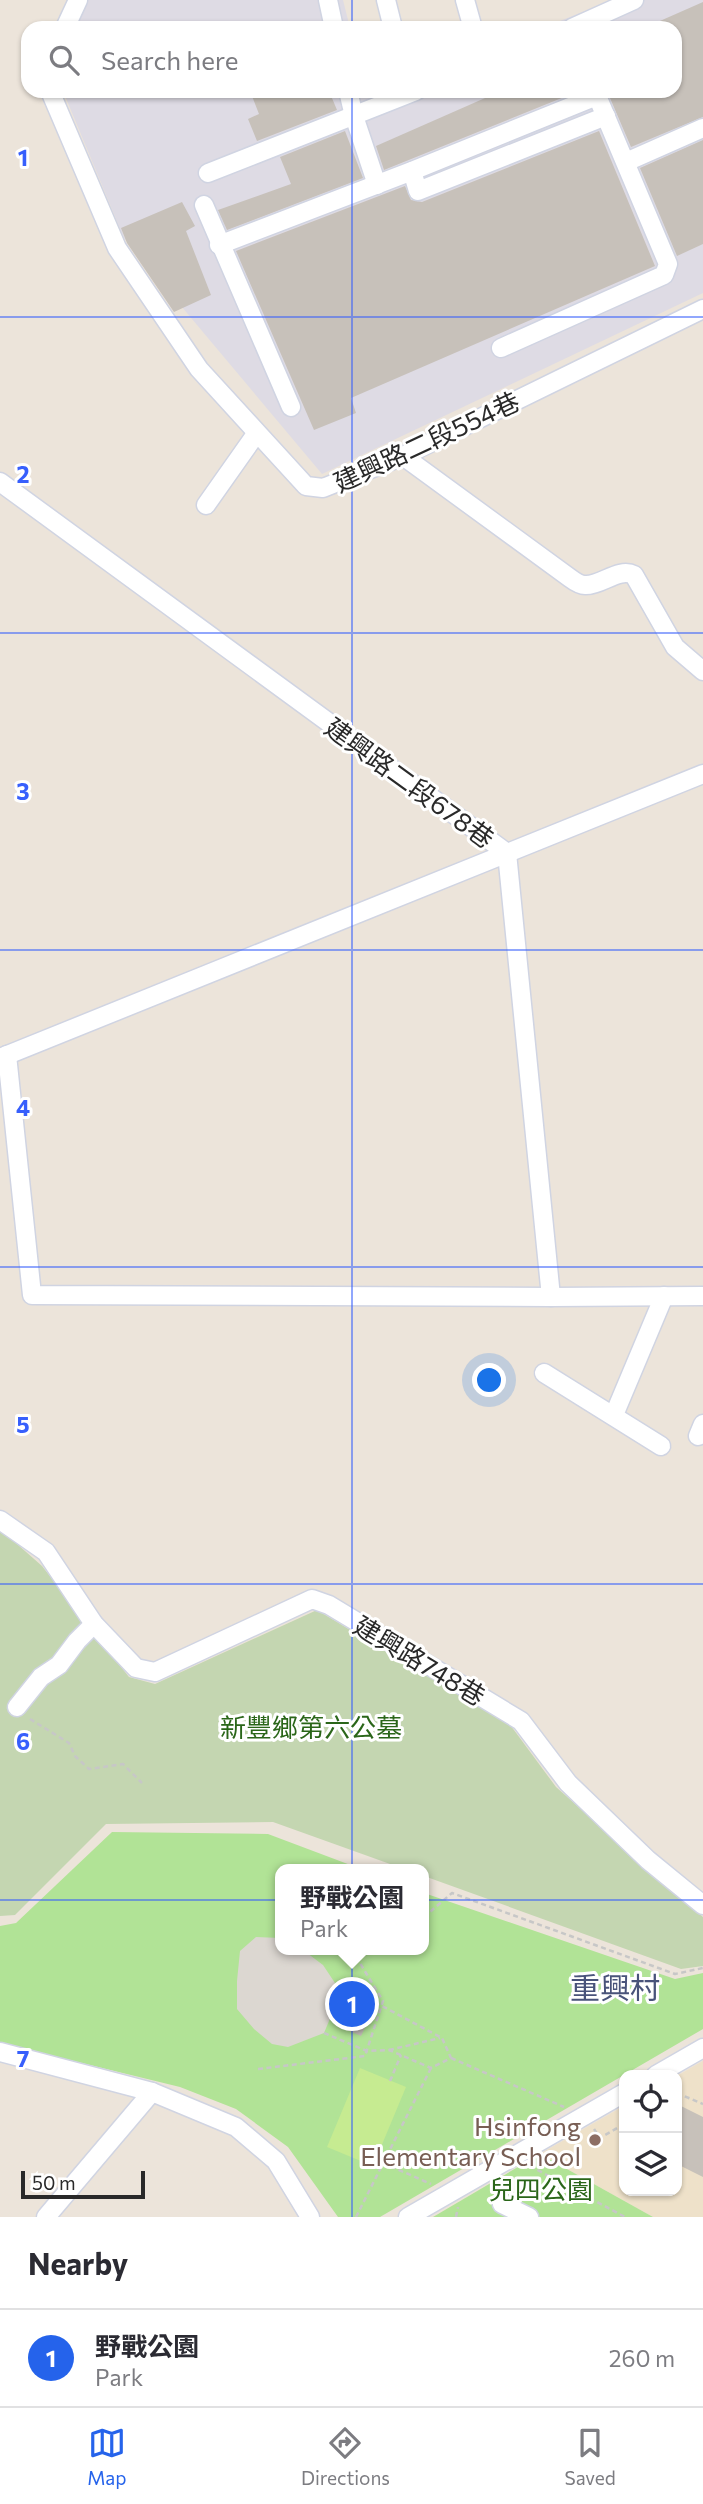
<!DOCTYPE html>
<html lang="en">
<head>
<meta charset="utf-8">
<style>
	:root { --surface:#fff; --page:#f2f2f3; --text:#2b2b33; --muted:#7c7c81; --line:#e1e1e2; --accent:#2563eb }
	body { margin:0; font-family:Commissioner,"Noto Sans TC",sans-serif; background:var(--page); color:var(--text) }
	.controls { position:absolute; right:21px; bottom:21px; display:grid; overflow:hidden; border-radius:14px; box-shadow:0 2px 5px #0004 }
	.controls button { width:63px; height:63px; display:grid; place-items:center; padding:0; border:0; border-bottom:2px solid var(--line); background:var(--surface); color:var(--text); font:35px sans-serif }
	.scale { position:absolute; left:21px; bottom:18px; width:124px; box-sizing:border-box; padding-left:7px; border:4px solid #292929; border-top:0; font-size:19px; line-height:24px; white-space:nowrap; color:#292929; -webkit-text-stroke:5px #fff; paint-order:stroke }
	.you { position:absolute; left:490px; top:1381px; width:24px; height:24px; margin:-18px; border:5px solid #fff; border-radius:50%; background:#1a73e8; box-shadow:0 0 0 10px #1a73e833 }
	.badge { display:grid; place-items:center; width:46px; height:46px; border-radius:50%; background:var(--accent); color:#fff; font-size:23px; font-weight:700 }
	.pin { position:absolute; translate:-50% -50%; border:4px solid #fff; box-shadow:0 2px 7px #0006 }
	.popup { position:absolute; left:275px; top:1864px; width:154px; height:91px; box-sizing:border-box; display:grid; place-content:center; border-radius:14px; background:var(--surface); filter:drop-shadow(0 2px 5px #0005); font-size:23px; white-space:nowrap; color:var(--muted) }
	.popup b { font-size:26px; color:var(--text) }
	.popup::after { content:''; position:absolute; left:50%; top:100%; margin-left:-14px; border:14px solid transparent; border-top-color:var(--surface) }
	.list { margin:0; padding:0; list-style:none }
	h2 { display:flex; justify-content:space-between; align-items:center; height:91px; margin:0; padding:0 28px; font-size:30px }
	h2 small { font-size:23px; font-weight:400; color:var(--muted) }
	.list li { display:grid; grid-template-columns:46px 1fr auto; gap:21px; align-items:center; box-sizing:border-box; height:98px; padding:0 28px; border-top:2px solid var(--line) }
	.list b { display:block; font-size:26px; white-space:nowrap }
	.list p { margin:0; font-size:23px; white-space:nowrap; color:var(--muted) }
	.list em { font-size:23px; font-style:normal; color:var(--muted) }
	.icon { flex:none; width:38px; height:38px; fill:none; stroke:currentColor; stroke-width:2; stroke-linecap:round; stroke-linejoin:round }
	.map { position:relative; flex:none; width:703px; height:2217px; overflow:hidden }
	.search { position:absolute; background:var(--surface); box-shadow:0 2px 5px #0004; left:21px; right:21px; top:21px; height:77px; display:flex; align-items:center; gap:18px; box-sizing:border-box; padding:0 24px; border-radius:21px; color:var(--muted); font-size:26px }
	.sheet { height:189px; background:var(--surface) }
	nav { display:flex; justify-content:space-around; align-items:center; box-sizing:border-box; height:98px; border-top:2px solid var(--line); background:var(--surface); font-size:19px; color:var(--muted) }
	nav a { display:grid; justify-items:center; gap:4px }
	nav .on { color:var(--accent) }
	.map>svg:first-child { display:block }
</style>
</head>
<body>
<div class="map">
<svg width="703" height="2217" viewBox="0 0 703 2217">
	<rect width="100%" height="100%" fill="#ece4da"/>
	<g fill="#dedbe4">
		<polygon points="87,0 343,0 350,28 75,28"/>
		<polygon points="613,0 703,0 703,293 322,474 124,238 63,91 364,91 366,97 381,91 675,91 675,28 542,28"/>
	</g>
	<polygon fill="#eee1c9" points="703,2061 703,2217 653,2217 540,2154 624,2106 624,2191 677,2191 677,2076"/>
	<g fill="#b1e396">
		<polygon points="112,1832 268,1834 361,1869 280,1869 280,1950 424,1950 424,1893 675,1979 703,1973 703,2029 380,2217 338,2217 288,2147 236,2109 180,2087 0,2043 0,1926 16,1923"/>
		<polygon points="540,2154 653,2217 433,2217"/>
	</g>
	<polygon fill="#c4d6b1" points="0,1529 42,1566 129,1677 155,1684 317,1610 511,1726 556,1787 703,1917 703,1966 681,1969 424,1876 424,1869 404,1869 273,1822 106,1824 15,1915 0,1916"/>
	<polygon fill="#c6eb91" points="360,2068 406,2087 373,2166 327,2147"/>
	<polygon fill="#dcd7d1" points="256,1937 280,1938 280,1950 303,1950 323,1965 341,1992 324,2033 288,2047 272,2044 254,2029 237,2009 237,1981 240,1951"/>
	<g fill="#c7c1ba">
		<polygon points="703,2 703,117 631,147 607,91 675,91 675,28 644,28"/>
		<polygon points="250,91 329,91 337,110 257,141 248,119 259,114"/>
		<polygon points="501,91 579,91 384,170 376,146"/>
		<polygon points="345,131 363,178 227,230 218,210 291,184 280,157"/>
		<polygon points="599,131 655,266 351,398 356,413 314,430 236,251 405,186 411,200 422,202"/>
		<polygon points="703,140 703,244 677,256 640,168"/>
		<polygon points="182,202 195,226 186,231 211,295 174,312 127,243 121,228"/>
		<polygon points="354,2005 372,2013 361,2036 343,2028"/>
		<polygon points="677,2104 703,2117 703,2177 677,2164"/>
	</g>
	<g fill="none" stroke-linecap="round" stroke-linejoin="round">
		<g stroke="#d0d4e2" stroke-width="21">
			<g id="minor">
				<polyline points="328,0 334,28"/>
				<polyline points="386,0 393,28"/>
				<polyline points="465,0 472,25"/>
				<polyline points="65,28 78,0"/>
				<polyline points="572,28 634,0"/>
				<polyline points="50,91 117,248 199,369 306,486 323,488 403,456 703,309"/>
				<polyline points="348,91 354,116 377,185"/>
				<polyline points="626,162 703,128"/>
				<polyline points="412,171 418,191 606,116"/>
				<polyline points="208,173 416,91"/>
				<polyline points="204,205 291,407"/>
				<polyline points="219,245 412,171 597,96"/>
				<polyline points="501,348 664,275 668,264 595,91"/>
				<path d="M 403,456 L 570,578 C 574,581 580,585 585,585 C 601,586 619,567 634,575 L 675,647 L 703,671"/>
				<polyline points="0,482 507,853 551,1297 703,1296"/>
				<polyline points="206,505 256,434"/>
				<polyline points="7,1055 32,1295 551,1297"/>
				<polyline points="0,1058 703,774"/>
				<polyline points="544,1373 661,1446"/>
				<polyline points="614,1415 664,1296"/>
				<polyline points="698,1436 703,1424"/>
				<polyline points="0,1520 46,1552 94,1624 136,1668 155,1672 312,1599 329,1605 521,1721 568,1783 648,1860 703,1905"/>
				<polyline points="17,1707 41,1677 59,1665 77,1641 94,1624"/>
				<polyline points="0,2052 152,2092 236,2127 276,2161 310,2217"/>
				<polyline points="656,2075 703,2048"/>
				<polyline points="502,2204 529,2217"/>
				<polyline points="46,2217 152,2092"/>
				<polyline points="408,2217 624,2093"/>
			</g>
		</g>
		<g stroke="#c7c7c7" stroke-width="2.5" stroke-dasharray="5 3.5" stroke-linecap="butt">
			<polyline points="30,1719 69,1743 75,1756 89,1769 123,1764 142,1783"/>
			<polyline points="424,1917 452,1893 675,1974 703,1968"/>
			<polyline points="324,2033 367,2051 389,2050 431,2068 451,2058 442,2038 382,2006 341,1992"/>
			<polyline points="389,2050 440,2038"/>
			<polyline points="451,2058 564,2107"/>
			<polyline points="258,2069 365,2056 383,2001 352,1950"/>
			<polyline points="390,2081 401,2055"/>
			<polyline points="677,2093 703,2104"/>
			<polyline points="594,2129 600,2138 624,2124"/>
			<polyline points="383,2163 431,2184"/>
			<polyline points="530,2166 625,2217"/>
			<polyline points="356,2217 431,2068"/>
			<polyline points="456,2217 458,2207"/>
		</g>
		<use href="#minor" stroke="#fff" stroke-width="18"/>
	</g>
	<path fill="none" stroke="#375ffc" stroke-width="2" stroke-opacity="0.55" d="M 352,0 L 352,28M 352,91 L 352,2217M 0,317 L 703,317M 0,633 L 703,633M 0,950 L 703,950M 0,1267 L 703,1267M 0,1584 L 703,1584M 0,1900 L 703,1900"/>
	<circle fill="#8d6e63" stroke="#fff" stroke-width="2.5" cx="595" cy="2140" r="7"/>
	<g text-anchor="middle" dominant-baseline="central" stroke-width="6" stroke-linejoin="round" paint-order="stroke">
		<g font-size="26" fill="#292929" stroke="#fff">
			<text transform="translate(426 441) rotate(-25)">建興路二段554巷</text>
			<text transform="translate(410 782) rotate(36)">建興路二段678巷</text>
			<text transform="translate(420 1660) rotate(31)">建興路748巷</text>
		</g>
		<g font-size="26" fill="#2a6619" stroke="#fff">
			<text x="311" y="1726">新豐鄉第六公墓</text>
			<text x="541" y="2188">兒四公園</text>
		</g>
		<g font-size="26" fill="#785e54" stroke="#fff" text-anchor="end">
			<text x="581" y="2125">Hsinfong<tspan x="581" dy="30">Elementary School</tspan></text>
		</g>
		<g font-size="30" fill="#49537a" stroke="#fff">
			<text x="615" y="1986">重興村</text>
		</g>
	</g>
	<g font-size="23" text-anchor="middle" font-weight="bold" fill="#375ffc" stroke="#fff" stroke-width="6" stroke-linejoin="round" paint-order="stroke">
		<text x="23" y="166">1</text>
		<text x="23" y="483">2</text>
		<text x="23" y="800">3</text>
		<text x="23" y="1116">4</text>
		<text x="23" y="1433">5</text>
		<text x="23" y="1750">6</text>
		<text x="23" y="2067">7</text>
	</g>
</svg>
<div class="controls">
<button><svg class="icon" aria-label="locate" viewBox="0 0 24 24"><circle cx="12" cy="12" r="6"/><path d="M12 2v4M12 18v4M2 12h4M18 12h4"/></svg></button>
<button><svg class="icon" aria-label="layers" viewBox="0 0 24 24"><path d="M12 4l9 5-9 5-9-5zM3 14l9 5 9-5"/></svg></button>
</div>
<div class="scale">50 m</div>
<div class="you"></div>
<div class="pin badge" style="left:352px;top:2004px">1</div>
<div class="popup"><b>野戰公園</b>Park</div>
<div class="search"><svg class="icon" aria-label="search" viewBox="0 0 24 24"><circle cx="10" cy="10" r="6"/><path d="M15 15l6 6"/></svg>Search here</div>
</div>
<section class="sheet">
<h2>Nearby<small></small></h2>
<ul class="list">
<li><span class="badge">1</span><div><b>野戰公園</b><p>Park</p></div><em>260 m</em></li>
</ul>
</section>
<nav>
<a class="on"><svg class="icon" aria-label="map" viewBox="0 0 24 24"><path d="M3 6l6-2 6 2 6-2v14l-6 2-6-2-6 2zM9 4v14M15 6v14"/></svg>Map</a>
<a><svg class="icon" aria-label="directions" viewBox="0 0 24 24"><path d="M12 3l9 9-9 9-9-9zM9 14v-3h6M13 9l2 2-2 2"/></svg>Directions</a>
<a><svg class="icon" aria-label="saved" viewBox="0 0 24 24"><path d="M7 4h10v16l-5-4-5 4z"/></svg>Saved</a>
</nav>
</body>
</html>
